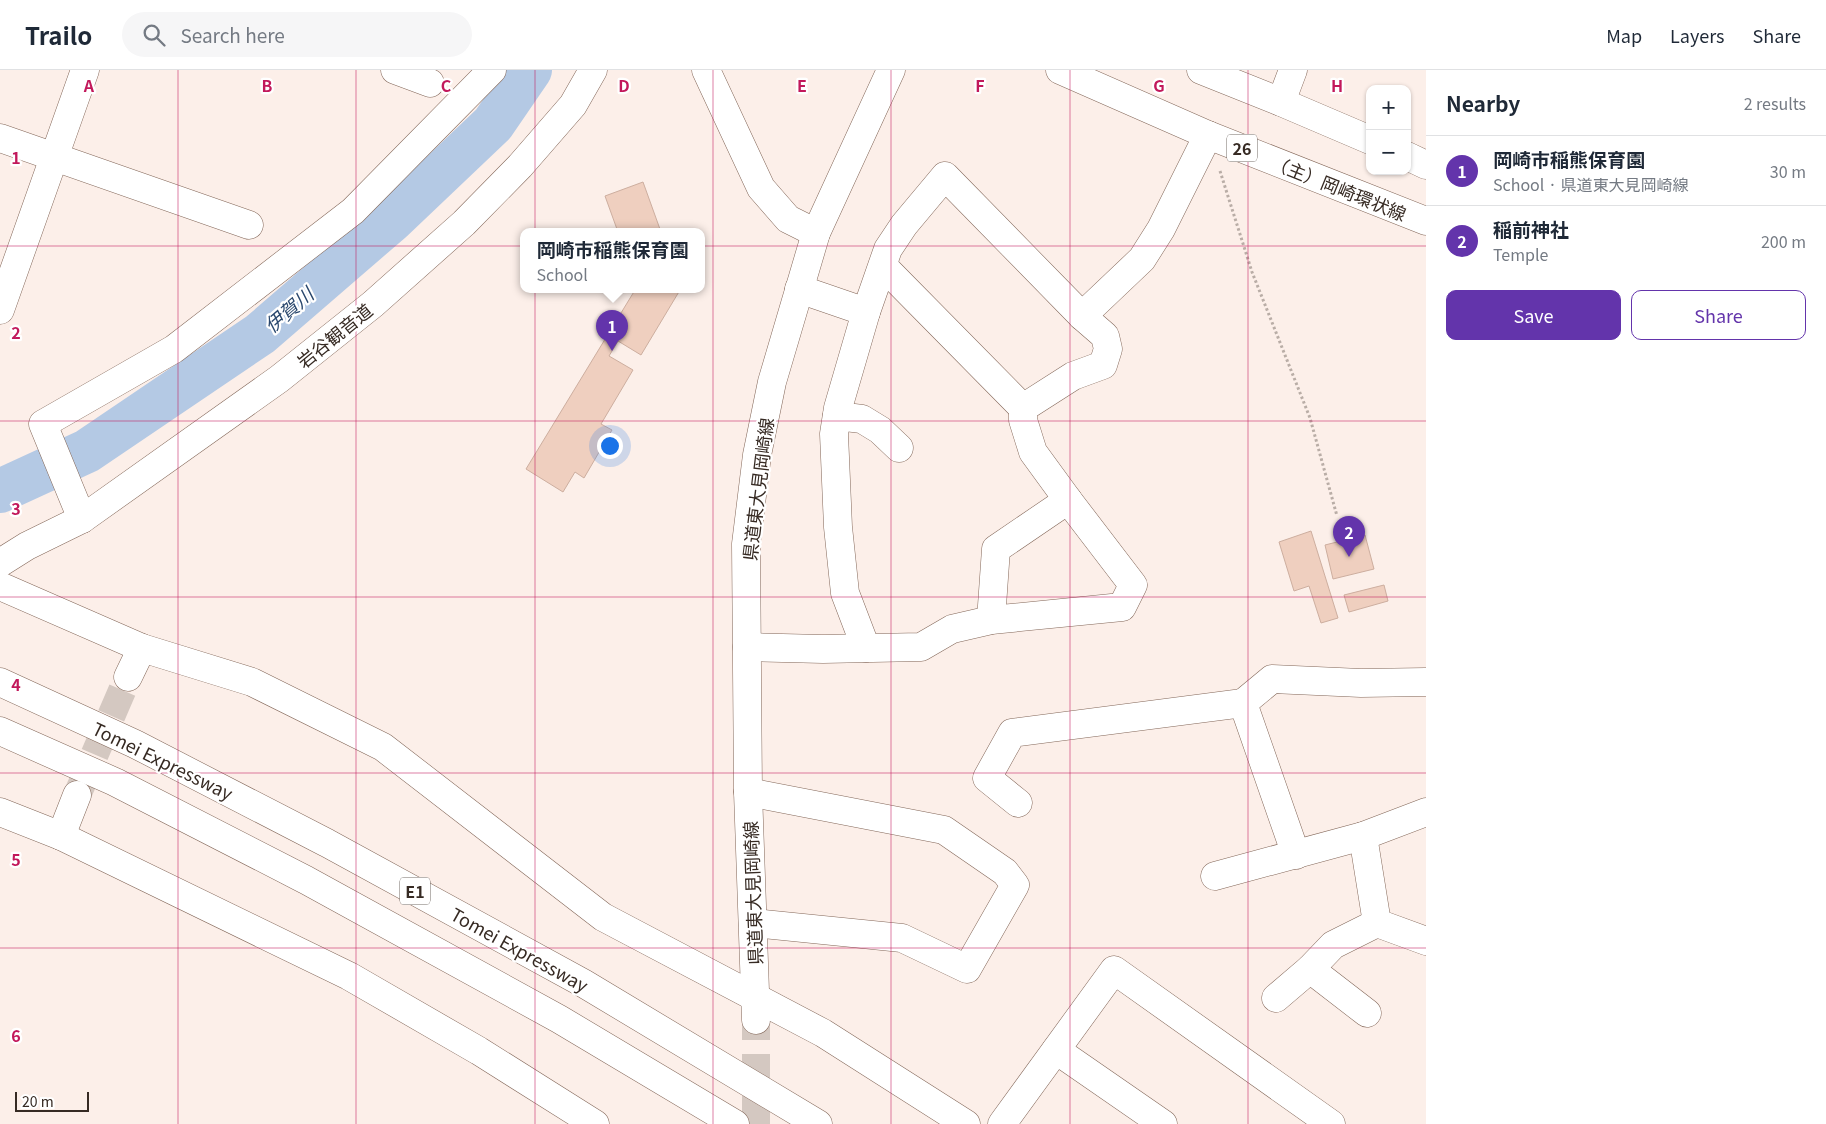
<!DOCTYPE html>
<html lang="en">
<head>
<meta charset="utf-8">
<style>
	:root { --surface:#fff; --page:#f6f6f7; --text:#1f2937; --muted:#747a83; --line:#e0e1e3; --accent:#6334ab }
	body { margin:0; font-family:Georgia,"Noto Sans JP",serif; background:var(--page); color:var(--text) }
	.controls { position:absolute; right:15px; top:15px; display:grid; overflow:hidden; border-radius:10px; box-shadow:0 1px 4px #0004 }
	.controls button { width:45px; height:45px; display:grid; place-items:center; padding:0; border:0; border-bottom:1px solid var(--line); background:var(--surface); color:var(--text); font:25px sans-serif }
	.scale { position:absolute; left:15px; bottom:12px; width:74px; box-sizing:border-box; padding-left:5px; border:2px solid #362a23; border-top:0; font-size:14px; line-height:18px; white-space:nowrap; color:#362a23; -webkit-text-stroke:4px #fff; paint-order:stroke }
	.you { position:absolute; left:609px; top:375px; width:18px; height:18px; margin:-12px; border:4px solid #fff; border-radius:50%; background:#1a73e8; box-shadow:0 0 0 8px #1a73e833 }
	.badge { display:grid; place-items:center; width:32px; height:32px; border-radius:50%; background:var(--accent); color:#fff; font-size:16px; font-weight:700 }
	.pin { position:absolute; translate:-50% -41px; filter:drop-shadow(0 1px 2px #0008) }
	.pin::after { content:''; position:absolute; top:26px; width:18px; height:15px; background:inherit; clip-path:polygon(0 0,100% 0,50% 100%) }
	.popup { position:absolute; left:520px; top:158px; width:185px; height:65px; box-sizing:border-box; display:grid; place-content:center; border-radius:10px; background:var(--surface); filter:drop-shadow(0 1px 4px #0005); font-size:16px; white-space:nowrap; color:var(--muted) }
	.popup b { font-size:19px; color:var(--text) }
	.popup::after { content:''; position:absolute; left:50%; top:100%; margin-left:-10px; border:10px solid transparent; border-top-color:var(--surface) }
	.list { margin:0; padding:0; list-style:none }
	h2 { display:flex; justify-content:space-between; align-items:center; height:65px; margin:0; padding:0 20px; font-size:21px }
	h2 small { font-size:16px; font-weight:400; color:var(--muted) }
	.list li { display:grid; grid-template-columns:32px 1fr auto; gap:15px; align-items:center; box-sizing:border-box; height:70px; padding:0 20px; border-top:1px solid var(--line) }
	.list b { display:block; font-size:19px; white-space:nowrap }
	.list p { margin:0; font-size:16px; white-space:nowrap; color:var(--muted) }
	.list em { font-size:16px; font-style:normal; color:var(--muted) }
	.actions { display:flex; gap:10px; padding:15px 20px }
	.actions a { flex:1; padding:11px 0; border:1px solid var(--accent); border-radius:10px; text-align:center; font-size:18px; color:var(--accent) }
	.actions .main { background:var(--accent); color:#fff }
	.icon { flex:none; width:28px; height:28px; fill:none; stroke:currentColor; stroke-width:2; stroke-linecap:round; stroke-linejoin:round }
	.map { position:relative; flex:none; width:1426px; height:1054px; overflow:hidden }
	header { display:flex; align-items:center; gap:30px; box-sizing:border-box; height:70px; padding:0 25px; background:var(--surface); border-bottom:1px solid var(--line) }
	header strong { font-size:24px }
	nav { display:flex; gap:28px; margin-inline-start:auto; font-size:18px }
	.search { width:350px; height:45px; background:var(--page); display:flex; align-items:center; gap:12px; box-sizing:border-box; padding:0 18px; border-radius:28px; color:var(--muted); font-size:19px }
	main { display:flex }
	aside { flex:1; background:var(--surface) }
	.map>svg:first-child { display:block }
</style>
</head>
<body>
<header>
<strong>Trailo</strong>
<div class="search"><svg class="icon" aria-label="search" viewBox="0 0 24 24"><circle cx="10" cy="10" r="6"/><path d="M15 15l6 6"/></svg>Search here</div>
<nav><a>Map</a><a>Layers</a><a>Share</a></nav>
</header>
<main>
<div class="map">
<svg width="1426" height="1054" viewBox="0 0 1426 1054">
	<rect width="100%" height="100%" fill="#fcefe9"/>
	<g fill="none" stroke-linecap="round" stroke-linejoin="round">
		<polyline stroke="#b4c9e4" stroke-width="44" points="0,421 87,381 260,264 392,150 493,54 530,0"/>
	</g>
	<g fill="#efcfbf" stroke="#cdae9f">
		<polygon points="643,112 661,162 618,162 605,126"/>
		<polygon points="635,220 680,220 641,285 618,271 609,286 633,300 601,354 612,360 584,408 575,402 563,422 526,399"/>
		<polygon points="1311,461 1338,548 1321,553 1309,516 1294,521 1279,472"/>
		<polygon points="1365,465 1374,499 1333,509 1325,475"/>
		<polygon points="1384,515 1388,531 1349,542 1344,525"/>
	</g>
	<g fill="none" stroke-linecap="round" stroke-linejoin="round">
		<polyline stroke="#d4c8c1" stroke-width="28" stroke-dasharray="28 14" stroke-linecap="butt" points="78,723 128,607"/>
		<polyline stroke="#d4c8c1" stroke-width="28" stroke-dasharray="28 14" stroke-linecap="butt" points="756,1054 756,950"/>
		<g stroke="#836759" stroke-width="29">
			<g id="minor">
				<polyline points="395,0 430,13"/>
				<polyline points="706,0 761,118 788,149 816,163"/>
				<polyline points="1281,32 1293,0"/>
				<polyline points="0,68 249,155"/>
				<polyline points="883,196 1023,338"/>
				<polyline points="799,219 866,242"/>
				<polyline points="0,240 85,0"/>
				<polyline points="837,346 862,349 880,360 899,378"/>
				<polyline points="82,449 43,354 174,279 353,141 492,0"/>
				<polyline points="0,493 27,476 82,449 279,309 373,234 464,153 520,96 573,35 593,0"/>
				<polyline points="0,516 142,578 252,612 383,677 603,847 823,963 966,1054"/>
				<polyline points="991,550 996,479 1068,430"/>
				<polyline points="747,577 823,579 921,577 952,559 991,550 1122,537 1133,515 1068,430 1033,382 1023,350 1023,338 1073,306 1103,295 1108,279 1105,266 1082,246 1142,189 1161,159 1208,65"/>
				<polyline points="866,578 845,523 838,457 834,364 838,338 866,242 888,179 904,155 945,106 1082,246"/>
				<polyline points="128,607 142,578"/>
				<polyline points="748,722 944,760 1005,802 1015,815 967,899 902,868 753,853"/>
				<polyline points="1018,733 987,708 1012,663 1243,633"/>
				<polyline points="0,742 61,766 349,906 479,981 595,1054"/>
				<polyline points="61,766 77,725"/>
				<polyline points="1363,766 1377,853 1426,871"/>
				<polyline points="1296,785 1243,633 1272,609 1361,613 1426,612"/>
				<polyline points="1215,806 1363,766 1426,742"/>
				<polyline points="1310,899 1367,943"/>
				<polyline points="1276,928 1310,899 1333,875 1377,853"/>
				<polyline points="1056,980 1163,1054"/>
				<polyline points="1002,1054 1114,900 1331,1054"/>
			</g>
		</g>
		<g stroke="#836759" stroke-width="29">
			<g id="major">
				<polyline points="1060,0 1208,65 1426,151"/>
				<polyline points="1201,0 1281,32 1370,70"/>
				<polyline points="1407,86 1426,95"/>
				<polyline points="756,950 748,722 746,474 757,385 772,312 816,163 891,0"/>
			</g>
		</g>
		<g stroke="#836759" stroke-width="29">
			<g id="highway">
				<polyline points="0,612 135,674 327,773 583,913 818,1054"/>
				<polyline points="0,661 115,712 306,810 559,949 735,1054"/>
			</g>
		</g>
		<polyline stroke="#b9ada6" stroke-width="3" stroke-dasharray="2.5 2.5" stroke-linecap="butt" points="1220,101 1252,202 1310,348 1337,446"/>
		<use href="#minor" stroke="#fff" stroke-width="28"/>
		<use href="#major" stroke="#fff" stroke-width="28"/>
		<use href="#highway" stroke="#fff" stroke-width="28"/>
	</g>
	<path fill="none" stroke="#c2185b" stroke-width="1" stroke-opacity="0.55" d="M 178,0 L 178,1054M 356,0 L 356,1054M 535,0 L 535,1054M 713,0 L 713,1054M 891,0 L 891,1054M 1070,0 L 1070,1054M 1248,0 L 1248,1054M 0,176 L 1426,176M 0,351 L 1426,351M 0,527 L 1426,527M 0,703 L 1426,703M 0,878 L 1426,878"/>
	<g text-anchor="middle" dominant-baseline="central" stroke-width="4.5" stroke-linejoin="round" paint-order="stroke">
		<g fill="#fff" stroke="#726a65" stroke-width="1">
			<rect x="1227" y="64.5" width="30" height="27" rx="4"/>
			<rect x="400" y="807.5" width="30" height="27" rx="4"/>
		</g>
		<g font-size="16" font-weight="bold" fill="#362a23">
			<text x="1242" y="78">26</text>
			<text x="415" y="821">E1</text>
		</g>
		<g font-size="18" fill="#362a23" stroke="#fff">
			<text transform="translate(1339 117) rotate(22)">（主）岡崎環状線</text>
			<text transform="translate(334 265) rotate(-39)">岩谷観音道</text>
			<text transform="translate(757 419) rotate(-83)">県道東大見岡崎線</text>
			<text transform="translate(163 690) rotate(26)">Tomei Expressway</text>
			<text transform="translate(752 823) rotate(-92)">県道東大見岡崎線</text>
			<text transform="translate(520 879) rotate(29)">Tomei Expressway</text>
		</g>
		<g font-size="19" font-style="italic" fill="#29476d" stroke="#fff">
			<text transform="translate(288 239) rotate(-41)">伊賀川</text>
		</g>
	</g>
	<g font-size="16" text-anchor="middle" font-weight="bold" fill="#c2185b" stroke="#fff" stroke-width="4.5" stroke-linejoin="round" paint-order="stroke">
		<text x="89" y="22">A</text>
		<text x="267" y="22">B</text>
		<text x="446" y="22">C</text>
		<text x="624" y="22">D</text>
		<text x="802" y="22">E</text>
		<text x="980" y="22">F</text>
		<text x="1159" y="22">G</text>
		<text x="1337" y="22">H</text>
		<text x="16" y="94">1</text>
		<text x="16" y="269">2</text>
		<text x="16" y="445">3</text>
		<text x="16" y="621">4</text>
		<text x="16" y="796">5</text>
		<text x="16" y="972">6</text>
	</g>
</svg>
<div class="controls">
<button>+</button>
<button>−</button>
</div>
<div class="scale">20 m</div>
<div class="you"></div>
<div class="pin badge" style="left:612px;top:281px">1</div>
<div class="popup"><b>岡崎市稲熊保育園</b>School</div>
<div class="pin badge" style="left:1349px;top:487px">2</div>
</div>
<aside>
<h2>Nearby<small>2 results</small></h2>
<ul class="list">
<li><span class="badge">1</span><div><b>岡崎市稲熊保育園</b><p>School · 県道東大見岡崎線</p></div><em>30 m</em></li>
<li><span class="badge">2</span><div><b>稲前神社</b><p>Temple</p></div><em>200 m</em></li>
</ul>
<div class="actions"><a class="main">Save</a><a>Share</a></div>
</aside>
</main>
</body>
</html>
